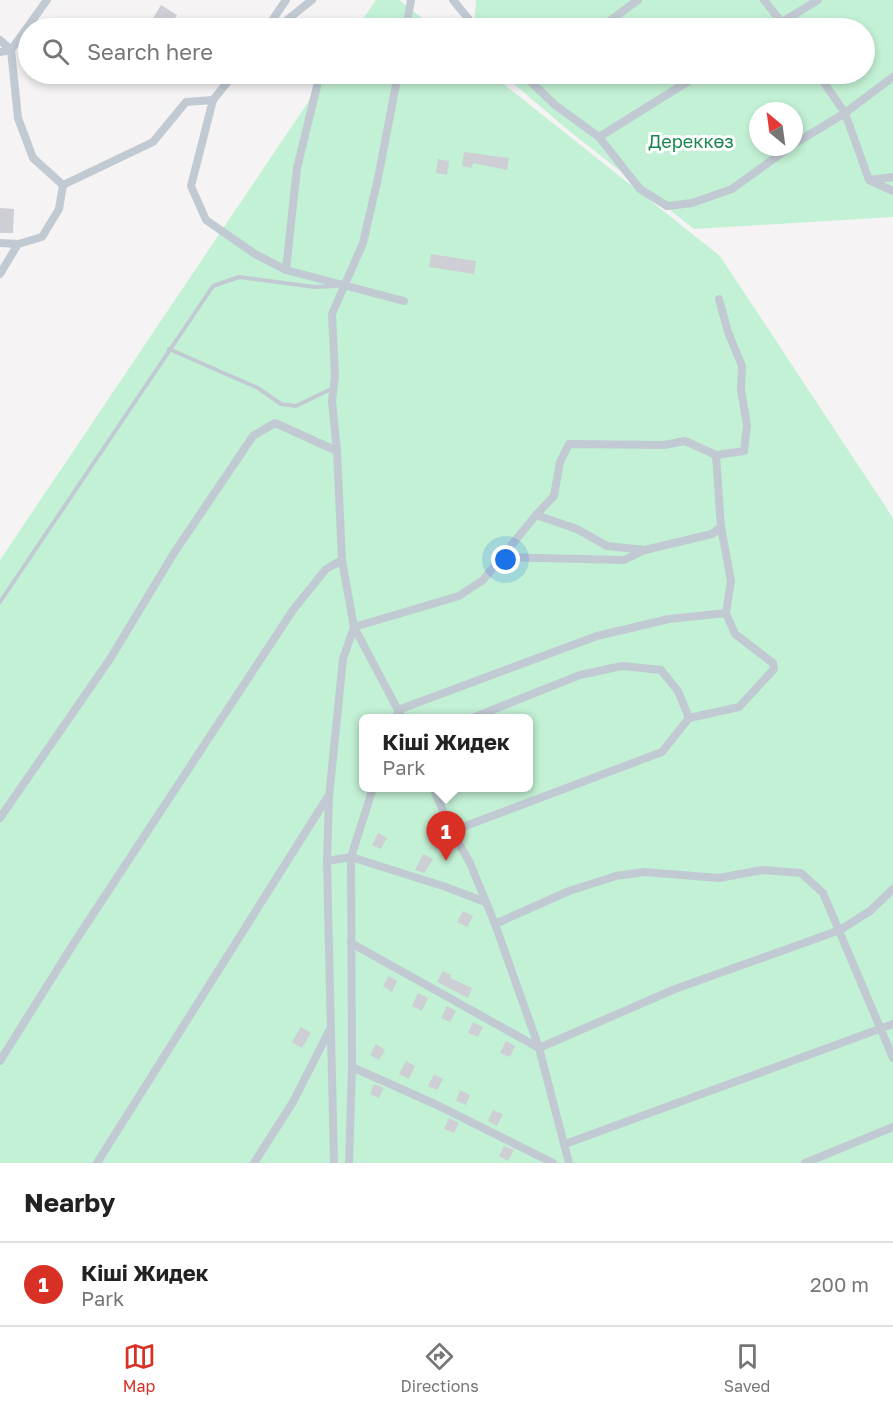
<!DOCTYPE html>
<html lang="en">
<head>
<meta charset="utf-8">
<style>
	:root { --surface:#fff; --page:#f2f2f2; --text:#222; --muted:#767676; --line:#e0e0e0; --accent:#d93025 }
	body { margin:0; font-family:"Golos Text",sans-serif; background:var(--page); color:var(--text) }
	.compass { position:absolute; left:749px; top:102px; width:54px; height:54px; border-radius:50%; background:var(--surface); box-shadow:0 3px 9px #0003; rotate:331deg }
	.you { position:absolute; left:506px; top:560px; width:21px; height:21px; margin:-15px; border:4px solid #fff; border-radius:50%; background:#1a73e8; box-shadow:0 0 0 9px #1a73e833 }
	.badge { display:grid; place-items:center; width:39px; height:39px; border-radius:50%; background:var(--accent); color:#fff; font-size:20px; font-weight:700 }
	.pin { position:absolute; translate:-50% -50px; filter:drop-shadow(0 2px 3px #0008) }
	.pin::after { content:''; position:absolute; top:32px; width:21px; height:18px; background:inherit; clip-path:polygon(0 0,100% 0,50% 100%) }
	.popup { position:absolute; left:359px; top:714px; width:174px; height:78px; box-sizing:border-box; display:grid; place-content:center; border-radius:9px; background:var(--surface); filter:drop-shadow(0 2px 4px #0005); font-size:20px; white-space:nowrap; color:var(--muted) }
	.popup b { font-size:22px; color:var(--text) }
	.popup::after { content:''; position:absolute; left:50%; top:100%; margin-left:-12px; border:12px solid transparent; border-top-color:var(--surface) }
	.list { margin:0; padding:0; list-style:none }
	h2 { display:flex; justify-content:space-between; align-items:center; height:78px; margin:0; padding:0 24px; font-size:26px }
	h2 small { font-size:20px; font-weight:400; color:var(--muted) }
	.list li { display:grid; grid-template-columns:39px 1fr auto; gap:18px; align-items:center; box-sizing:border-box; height:84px; padding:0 24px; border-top:2px solid var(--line) }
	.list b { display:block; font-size:22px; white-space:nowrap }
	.list p { margin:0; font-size:20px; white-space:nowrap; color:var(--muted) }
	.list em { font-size:20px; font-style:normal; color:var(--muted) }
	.icon { flex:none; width:33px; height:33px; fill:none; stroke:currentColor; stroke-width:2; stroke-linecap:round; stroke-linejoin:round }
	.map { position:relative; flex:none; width:893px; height:1163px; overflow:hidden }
	.search { position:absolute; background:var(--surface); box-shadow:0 3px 9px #0003; left:18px; right:18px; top:18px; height:66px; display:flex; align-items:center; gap:15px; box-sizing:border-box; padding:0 21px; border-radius:33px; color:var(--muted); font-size:22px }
	.sheet { height:162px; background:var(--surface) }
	nav { display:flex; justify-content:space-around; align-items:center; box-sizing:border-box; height:84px; border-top:2px solid var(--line); background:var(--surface); font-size:16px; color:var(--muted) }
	nav a { display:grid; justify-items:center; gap:3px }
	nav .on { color:var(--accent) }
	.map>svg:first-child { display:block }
</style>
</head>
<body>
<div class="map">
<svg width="893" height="1163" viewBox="0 0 893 1163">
	<rect width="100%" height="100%" fill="#f5f3f3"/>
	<g fill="#c3f1d5" fill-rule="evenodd">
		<polygon points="376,0 399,0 435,28 357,28"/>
		<path d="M 476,0 L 893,0 L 893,217 L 694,229 L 568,130 L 502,74 L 864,74 L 864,28 L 474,28 ZM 758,111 L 794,111 L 794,147 L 758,147 Z"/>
		<path d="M 327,74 L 491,74 L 720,256 L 893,518 L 893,1163 L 0,1163 L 0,560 ZM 364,718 L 528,718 L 528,788 L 364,788 Z"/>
	</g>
	<g fill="#cdcfd5">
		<polygon points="161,5 177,15 169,28 160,28 150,23"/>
		<polygon points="464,152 509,158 507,170 473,163 472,168 462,166"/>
		<polygon points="438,159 449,161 447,175 436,173"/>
		<polygon points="0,208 14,209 13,233 0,233"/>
		<polygon points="431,254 476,261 474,274 429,267"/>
		<polygon points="378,833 387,838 381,849 372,845"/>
		<polygon points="441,837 450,842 445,853 436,848"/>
		<polygon points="423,854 433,859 424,873 415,870"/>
		<polygon points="463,911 473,916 467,927 457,922"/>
		<polygon points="443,971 451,975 450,978 472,988 468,998 437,982"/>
		<polygon points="389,976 397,981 392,992 383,986"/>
		<polygon points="418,993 428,998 422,1011 412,1006"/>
		<polygon points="447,1006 456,1011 450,1022 441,1018"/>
		<polygon points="473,1022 483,1027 478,1037 468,1033"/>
		<polygon points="301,1027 311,1033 302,1048 292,1042"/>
		<polygon points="506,1041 515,1046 510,1057 500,1053"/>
		<polygon points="376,1044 385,1050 379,1060 370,1055"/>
		<polygon points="406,1061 415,1066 409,1079 399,1074"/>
		<polygon points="434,1074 443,1079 437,1090 428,1086"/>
		<polygon points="374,1084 384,1088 379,1098 370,1094"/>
		<polygon points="460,1090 470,1095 466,1105 456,1101"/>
		<polygon points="493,1110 503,1114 497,1126 488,1121"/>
		<polygon points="449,1118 459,1123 454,1133 444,1129"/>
		<polygon points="504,1146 514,1150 508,1161 499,1156"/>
	</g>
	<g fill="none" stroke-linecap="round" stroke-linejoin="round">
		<g stroke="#c1cad2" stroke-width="4">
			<polyline points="169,349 258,388 281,404 296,406 333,388"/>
			<polyline points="0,602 213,286 239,277 315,287 336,286"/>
		</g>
		<g stroke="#c1cad2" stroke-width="8">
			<polyline points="47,0 11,50 18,118 33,158 63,185"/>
			<polyline points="453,0 476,28"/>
			<polyline points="764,0 786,28"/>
			<polyline points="267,28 286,0"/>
			<polyline points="277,28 312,0"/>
			<polyline points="406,28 411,0"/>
			<polyline points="600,28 638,0"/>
			<polyline points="772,28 818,0"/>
			<polyline points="0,40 11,50 0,52"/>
			<polyline points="234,74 213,100 191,186 206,220 255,254 286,270 404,301"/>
			<polyline points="518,74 530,81 555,105 599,137 640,189 667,206 692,203 732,189 790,147"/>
			<polyline points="818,74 845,113 869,180 893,191"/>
			<polyline points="530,81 540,74"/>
			<polyline points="599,137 700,74"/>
			<polyline points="794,144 845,113 893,77"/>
			<polyline points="870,180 893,177"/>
			<polyline points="0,243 18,244"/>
			<polyline points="286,270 297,168 320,74"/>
			<polyline points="0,274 18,244 42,237 59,209 63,185 153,142 186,102 213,100"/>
			<polyline points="536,515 577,529 607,546 645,550 712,534 721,527 716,455"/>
			<polyline points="501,557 624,560 645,550"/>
			<polyline points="354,627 459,596 483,580 536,515 554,496 560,462 569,444 664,445 685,441 716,455 744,451 747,425 741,390 742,366 728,332 719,299"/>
			<polyline points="401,715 398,710 597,636 669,619 726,613"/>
			<polyline points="397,718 398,710 354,627 342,560 337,451 332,401 335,376 332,314 363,243 378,178 398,74"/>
			<polyline points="689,718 739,707 774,669 773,663 735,634 726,613 731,581 721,527"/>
			<polyline points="433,788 452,831 470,863 495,924 539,1048 569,1163"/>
			<polyline points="0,818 110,659 174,553 253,436 275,423 337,451"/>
			<polyline points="452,831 662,752 689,718 678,691 661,670 622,666 580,675 472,718"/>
			<polyline points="327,861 351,857 446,887 485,902"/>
			<polyline points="495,924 569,891 616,876 644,872 719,878 762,870 801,873 823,893 893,1058"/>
			<polyline points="351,943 539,1048 675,989 840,930 870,911 893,889"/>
			<polyline points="0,1061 74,943 293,610 326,569 342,560"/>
			<polyline points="352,1067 437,1105 553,1163"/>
			<polyline points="565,1144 893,1024"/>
			<polyline points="97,1163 327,798"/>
			<polyline points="254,1163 293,1102 329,1031"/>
			<polyline points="334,1163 327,861 329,797 343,659 354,627"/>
			<polyline points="349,1163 352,1067 351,857 373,788"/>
			<polyline points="805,1163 893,1127"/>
		</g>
	</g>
	<g text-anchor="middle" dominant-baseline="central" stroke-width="6" stroke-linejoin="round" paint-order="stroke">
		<g font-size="18" fill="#17864f" stroke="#fff">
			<text x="691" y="141">Дереккөз</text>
		</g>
	</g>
</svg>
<svg class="compass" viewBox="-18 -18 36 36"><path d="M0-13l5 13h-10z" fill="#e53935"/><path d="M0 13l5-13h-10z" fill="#767676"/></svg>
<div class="you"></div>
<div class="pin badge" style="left:446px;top:861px">1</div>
<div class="popup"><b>Кіші Жидек</b>Park</div>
<div class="search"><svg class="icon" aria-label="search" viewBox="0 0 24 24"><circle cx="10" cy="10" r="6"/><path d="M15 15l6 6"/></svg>Search here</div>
</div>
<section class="sheet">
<h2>Nearby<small></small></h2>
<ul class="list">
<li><span class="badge">1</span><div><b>Кіші Жидек</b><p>Park</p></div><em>200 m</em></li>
</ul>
</section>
<nav>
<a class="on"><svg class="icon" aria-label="map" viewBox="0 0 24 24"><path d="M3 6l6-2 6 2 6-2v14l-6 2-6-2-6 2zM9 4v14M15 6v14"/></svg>Map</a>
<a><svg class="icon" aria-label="directions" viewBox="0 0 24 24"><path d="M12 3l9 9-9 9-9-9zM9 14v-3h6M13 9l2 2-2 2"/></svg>Directions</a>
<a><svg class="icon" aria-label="saved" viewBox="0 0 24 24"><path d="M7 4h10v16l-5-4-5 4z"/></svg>Saved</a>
</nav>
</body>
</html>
